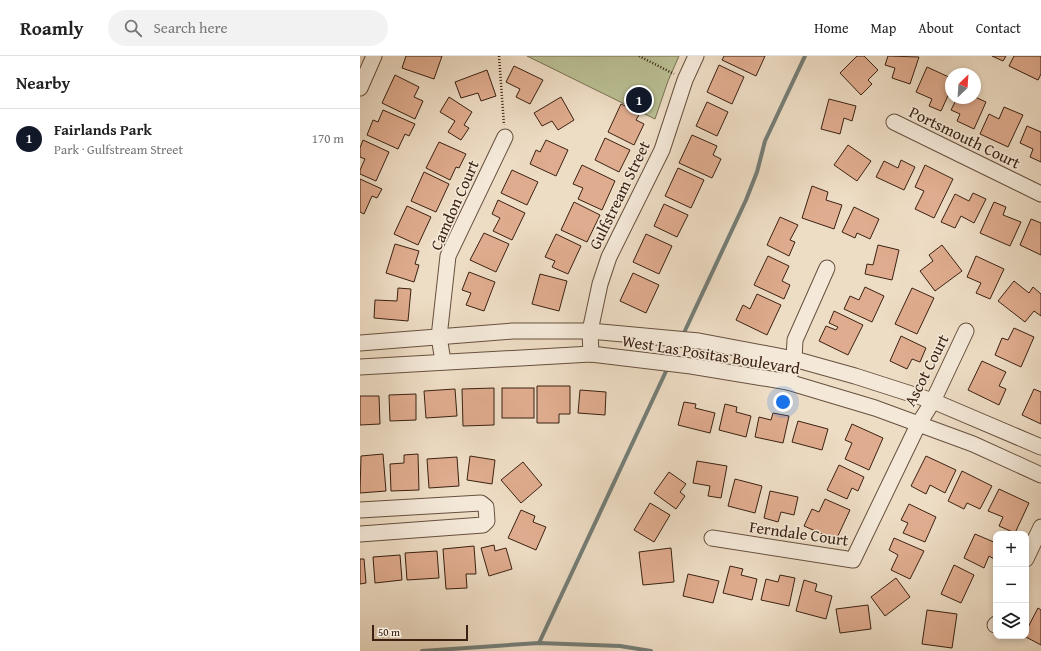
<!DOCTYPE html>
<html lang="en">
<head>
<meta charset="utf-8">
<style>
	:root { --surface:#fff; --page:#f2f2f2; --text:#222; --muted:#767676; --line:#e0e0e0; --accent:#111827 }
	body { margin:0; font-family:"Gentium Book Plus",serif; background:var(--page); color:var(--text) }
	.controls { position:absolute; right:12px; bottom:12px; display:grid; overflow:hidden; border-radius:8px; box-shadow:0 2px 6px #0003 }
	.controls button { width:36px; height:36px; display:grid; place-items:center; padding:0; border:0; border-bottom:1px solid var(--line); background:var(--surface); color:var(--text); font:20px sans-serif }
	.compass { position:absolute; left:585px; top:12px; width:36px; height:36px; border-radius:50%; background:var(--surface); box-shadow:0 2px 6px #0003; rotate:25deg }
	.scale { position:absolute; left:12px; bottom:10px; width:96px; box-sizing:border-box; padding-left:4px; border:2px solid #3a2111; border-top:0; font-size:11px; line-height:14px; white-space:nowrap; color:#3a2111; -webkit-text-stroke:3px #f4e9d9; paint-order:stroke }
	.you { position:absolute; left:423px; top:346px; width:14px; height:14px; margin:-10px; border:3px solid #fff; border-radius:50%; background:#1a73e8; box-shadow:0 0 0 6px #1a73e833 }
	.badge { display:grid; place-items:center; width:26px; height:26px; border-radius:50%; background:var(--accent); color:#fff; font-size:13px; font-weight:700 }
	.pin { position:absolute; translate:-50% -50%; border:2px solid #fff; box-shadow:0 1px 4px #0006 }
	.list { margin:0; padding:0; list-style:none }
	h2 { display:flex; justify-content:space-between; align-items:center; height:52px; margin:0; padding:0 16px; font-size:17px }
	h2 small { font-size:13px; font-weight:400; color:var(--muted) }
	.list li { display:grid; grid-template-columns:26px 1fr auto; gap:12px; align-items:center; box-sizing:border-box; height:60px; padding:0 16px; border-top:1px solid var(--line) }
	.list b { display:block; font-size:15px; white-space:nowrap }
	.list p { margin:0; font-size:13px; white-space:nowrap; color:var(--muted) }
	.list em { font-size:13px; font-style:normal; color:var(--muted) }
	.icon { flex:none; width:22px; height:22px; fill:none; stroke:currentColor; stroke-width:2; stroke-linecap:round; stroke-linejoin:round }
	.map { position:relative; flex:none; width:681px; height:595px; overflow:hidden }
	header { display:flex; align-items:center; gap:24px; box-sizing:border-box; height:56px; padding:0 20px; background:var(--surface); border-bottom:1px solid var(--line) }
	header strong { font-size:19px }
	nav { display:flex; gap:22px; margin-inline-start:auto; font-size:14px }
	.search { width:280px; height:36px; background:var(--page); display:flex; align-items:center; gap:10px; box-sizing:border-box; padding:0 14px; border-radius:22px; color:var(--muted); font-size:15px }
	main { display:flex }
	aside { flex:1; background:var(--surface) }
	.map>svg:first-child { display:block }
</style>
</head>
<body>
<header>
<strong>Roamly</strong>
<div class="search"><svg class="icon" aria-label="search" viewBox="0 0 24 24"><circle cx="10" cy="10" r="6"/><path d="M15 15l6 6"/></svg>Search here</div>
<nav><a>Home</a><a>Map</a><a>About</a><a>Contact</a></nav>
</header>
<main>
<aside>
<h2>Nearby<small></small></h2>
<ul class="list">
<li><span class="badge">1</span><div><b>Fairlands Park</b><p>Park · Gulfstream Street</p></div><em>170 m</em></li>
</ul>
</aside>
<div class="map">
<svg width="681" height="595" viewBox="0 0 681 595">
	<rect width="100%" height="100%" fill="#eeddc5"/>
	<filter id="stains"><feTurbulence type="fractalNoise" baseFrequency=".005" numOctaves="4"/><feColorMatrix values="0 0 0 0 .2 0 0 0 0 .09 0 0 0 0 .02 0 0 0 .5 -.17"/></filter>
	<radialGradient id="worn" r=".72"><stop offset=".6" stop-color="#630" stop-opacity="0"/><stop offset="1" stop-color="#630" stop-opacity=".3"/></radialGradient>
	<polygon fill="#bac094" stroke="#7a7052" points="167,0 319,0 308,25 295,63"/>
	<g fill="none" stroke-linecap="round" stroke-linejoin="round">
		<g stroke="#747d76" stroke-width="4">
			<polyline points="322,281 386,144 397,116 405,85 445,0"/>
			<polyline points="311,305 319,287"/>
			<polyline points="179,587 308,311"/>
			<polyline points="62,595 179,587 260,590 291,595"/>
		</g>
	</g>
	<g fill="#e0ac8f" stroke="#3a2111">
		<polygon points="46,0 82,0 74,23 42,12"/>
		<polygon points="364,0 405,0 396,20 362,4"/>
		<polygon points="497,0 504,0 518,14 508,24 512,28 501,39 480,17"/>
		<polygon points="528,0 559,1 550,28 532,22 535,12 525,9"/>
		<polygon points="632,0 646,0 643,5"/>
		<polygon points="654,0 681,0 681,18 678,24 649,10"/>
		<polygon points="359,9 384,21 372,48 347,36"/>
		<polygon points="154,10 183,24 170,48 156,41 160,33 146,26"/>
		<polygon points="567,11 591,22 591,33 581,55 569,50 572,43 556,36"/>
		<polygon points="127,14 136,40 121,45 118,37 101,42 95,26"/>
		<polygon points="35,19 59,31 54,41 63,45 55,63 22,47"/>
		<polygon points="89,41 112,56 104,69 109,72 101,84 88,76 95,65 80,56"/>
		<polygon points="201,41 214,64 198,74 192,65 182,70 174,57"/>
		<polygon points="615,41 626,46 614,73 597,65 600,58 591,54 597,42 615,42"/>
		<polygon points="469,43 496,50 492,65 484,62 480,78 461,73"/>
		<polygon points="347,46 368,56 357,80 336,70"/>
		<polygon points="261,48 280,57 276,64 284,68 274,89 248,76"/>
		<polygon points="644,51 663,59 648,91 620,78 629,58 639,63"/>
		<polygon points="23,54 55,68 49,80 45,78 38,93 7,79 13,64 18,66"/>
		<polygon points="667,70 681,76 681,106 670,101 673,93 660,87"/>
		<polygon points="332,79 357,90 353,99 361,103 352,122 319,107"/>
		<polygon points="245,82 270,94 259,116 235,104"/>
		<polygon points="3,84 29,96 16,125 0,118 0,114 5,103 0,101 0,92"/>
		<polygon points="186,84 208,94 196,120 170,108 176,94 180,96"/>
		<polygon points="79,86 106,98 99,112 96,111 90,124 66,112"/>
		<polygon points="488,89 511,105 497,125 474,109"/>
		<polygon points="541,104 555,111 544,134 516,121 524,105 538,112"/>
		<polygon points="222,109 255,125 242,154 218,143 223,132 213,128"/>
		<polygon points="565,109 593,123 574,162 555,153 564,135 555,131"/>
		<polygon points="318,112 344,124 331,152 305,140"/>
		<polygon points="152,114 178,126 167,149 141,137"/>
		<polygon points="64,116 89,128 76,156 51,145"/>
		<polygon points="0,123 22,133 17,142 12,140 4,158 0,156"/>
		<polygon points="452,130 468,136 466,144 482,149 474,173 442,162"/>
		<polygon points="613,137 626,143 614,167 601,160 595,172 581,166 595,138 609,145"/>
		<polygon points="138,144 165,157 152,184 133,175 140,162 132,158"/>
		<polygon points="214,146 240,159 227,186 201,174"/>
		<polygon points="634,146 646,151 643,159 661,166 650,190 620,177"/>
		<polygon points="304,148 328,159 317,181 294,170"/>
		<polygon points="47,150 71,161 58,189 34,178"/>
		<polygon points="494,151 519,163 510,183 497,177 495,182 482,176"/>
		<polygon points="420,161 438,169 430,184 435,186 429,200 407,189"/>
		<polygon points="671,163 681,167 681,199 660,189"/>
		<polygon points="124,177 149,188 136,216 110,204"/>
		<polygon points="196,178 221,190 208,218 192,211 195,205 185,201"/>
		<polygon points="286,178 312,190 299,218 273,206"/>
		<polygon points="35,188 59,195 55,208 59,209 54,226 26,217"/>
		<polygon points="518,189 539,194 532,224 505,218 507,208 513,209"/>
		<polygon points="582,189 602,215 575,235 560,215 573,205 569,199"/>
		<polygon points="408,200 429,210 422,225 430,229 424,243 394,229"/>
		<polygon points="616,200 644,213 630,243 616,237 621,227 607,221"/>
		<polygon points="109,216 135,226 124,255 106,249 111,237 102,234"/>
		<polygon points="273,217 299,229 286,257 260,245"/>
		<polygon points="180,218 207,225 199,255 172,248"/>
		<polygon points="654,225 669,237 673,231 681,238 681,260 674,255 665,266 638,245"/>
		<polygon points="505,231 524,240 512,266 484,253 490,240 499,244"/>
		<polygon points="38,232 51,233 48,265 14,262 15,244 37,245"/>
		<polygon points="552,232 574,242 557,278 535,268"/>
		<polygon points="397,238 421,249 407,279 376,264 383,249 390,253"/>
		<polygon points="474,255 503,269 488,299 459,285 466,270 476,274 478,271 469,267"/>
		<polygon points="654,272 674,281 661,311 635,299 642,282 648,284"/>
		<polygon points="541,280 566,292 560,306 552,303 547,313 530,305"/>
		<polygon points="622,305 646,316 639,330 646,333 639,349 608,334"/>
		<polygon points="177,330 210,330 210,358 199,358 199,367 177,367"/>
		<polygon points="134,332 134,369 103,370 102,333"/>
		<rect x="142" y="332" width="32" height="30"/>
		<polygon points="95,333 97,360 66,362 64,335"/>
		<polygon points="674,333 681,336 681,368 662,359"/>
		<polygon points="220,334 246,336 245,359 218,357"/>
		<polygon points="56,338 56,364 30,365 29,339"/>
		<polygon points="0,340 19,340 20,368 0,369"/>
		<polygon points="324,346 336,348 335,352 355,357 350,377 318,369"/>
		<polygon points="365,348 377,351 376,356 391,360 386,381 359,374"/>
		<polygon points="413,357 429,360 423,387 395,381 399,361 411,364"/>
		<polygon points="438,365 468,373 462,394 432,386"/>
		<polygon points="492,368 523,382 509,414 485,403 492,387 485,384"/>
		<polygon points="23,398 26,435 0,437 1,400"/>
		<polygon points="58,398 59,434 31,435 30,408 44,407 44,399"/>
		<polygon points="110,400 135,404 132,428 107,424"/>
		<polygon points="566,400 596,414 585,437 570,429 566,438 551,430"/>
		<polygon points="97,401 99,430 69,432 67,403"/>
		<polygon points="337,405 367,410 361,442 348,440 350,430 333,427"/>
		<polygon points="163,406 182,429 161,447 141,424"/>
		<polygon points="479,409 504,421 498,435 492,432 487,443 467,434"/>
		<polygon points="602,415 632,430 620,453 607,447 604,453 588,445"/>
		<polygon points="309,416 326,428 320,436 325,440 316,453 294,437"/>
		<polygon points="375,423 402,430 395,457 368,450"/>
		<polygon points="639,433 669,447 655,477 639,470 643,461 628,455"/>
		<polygon points="410,435 438,441 434,459 421,456 418,466 404,462"/>
		<polygon points="465,443 490,454 476,484 444,470 452,453 459,456"/>
		<polygon points="290,447 310,459 294,486 274,474"/>
		<polygon points="549,448 576,461 565,486 543,477 548,467 541,464"/>
		<polygon points="161,454 175,460 173,466 186,471 176,494 148,482"/>
		<polygon points="615,478 636,487 636,499 634,503 629,500 624,512 604,502"/>
		<polygon points="534,482 564,495 550,523 531,514 538,499 529,494"/>
		<polygon points="134,489 135,495 146,492 152,513 129,520 121,492"/>
		<polygon points="114,490 116,518 106,518 107,532 86,533 83,493"/>
		<polygon points="311,492 314,526 283,529 279,496"/>
		<polygon points="77,495 79,522 47,524 45,497"/>
		<polygon points="40,499 42,524 15,527 13,501"/>
		<polygon points="0,503 4,503 6,527 0,528"/>
		<polygon points="594,509 614,519 601,547 581,538"/>
		<polygon points="370,510 383,513 381,519 397,523 392,544 363,537"/>
		<polygon points="328,518 359,525 353,547 323,540"/>
		<polygon points="420,519 435,522 429,550 401,544 406,523 418,526"/>
		<polygon points="536,522 550,541 525,560 511,541"/>
		<polygon points="444,524 457,528 455,535 472,540 466,563 436,555"/>
		<polygon points="508,549 511,573 480,577 476,553"/>
		<polygon points="678,552 681,554 681,589 664,580 666,580 666,575"/>
		<polygon points="567,554 597,558 592,592 562,588"/>
	</g>
	<g fill="none" stroke-linecap="round" stroke-linejoin="round">
		<g stroke="#67503e" stroke-width="17">
			<g id="street">
				<polyline points="0,32 14,0"/>
				<polyline points="534,66 681,138"/>
				<polyline points="0,287 153,275 230,275 339,285 434,303 495,320 573,345 681,391"/>
				<polyline points="231,298 230,275 240,228 249,201 302,94 325,24 336,0"/>
				<polyline points="83,305 79,281 88,200 145,81"/>
				<polyline points="0,311 231,298 331,310 428,326 515,352 613,388 681,419"/>
				<polyline points="428,326 434,303 435,284 467,212"/>
				<polyline points="0,454 121,447 126,451 127,465 123,469 0,478"/>
				<polyline points="352,482 493,504 558,369 573,345 606,275"/>
				<polyline points="666,503 681,471"/>
				<polyline points="635,569 636,568"/>
			</g>
		</g>
		<g stroke="#3a2111" stroke-width="2.5" stroke-dasharray="1 2" stroke-linecap="butt">
			<polyline points="139,0 144,69"/>
			<polyline points="279,0 314,18"/>
		</g>
		<use href="#street" stroke="#f4e9d9" stroke-width="15"/>
	</g>
	<g text-anchor="middle" dominant-baseline="central" stroke-width="3.5" stroke-linejoin="round" paint-order="stroke">
		<g font-size="16" fill="#3a2111" stroke="#f4e9d9">
			<text transform="translate(605 81) rotate(26)">Portsmouth Court</text>
			<text transform="translate(259 139) rotate(-64)">Gulfstream Street</text>
			<text transform="translate(94 149) rotate(-66)">Camdon Court</text>
			<text transform="translate(351 298) rotate(9)">West Las Positas Boulevard</text>
			<text transform="translate(566 314) rotate(-63)">Ascot Court</text>
			<text transform="translate(439 477) rotate(8)">Ferndale Court</text>
		</g>
	</g>
	<rect width="100%" height="100%" filter="url(#stains)"/>
	<rect width="100%" height="100%" fill="url(#worn)"/>
</svg>
<div class="controls">
<button>+</button>
<button>−</button>
<button><svg class="icon" aria-label="layers" viewBox="0 0 24 24"><path d="M12 4l9 5-9 5-9-5zM3 14l9 5 9-5"/></svg></button>
</div>
<svg class="compass" viewBox="-18 -18 36 36"><path d="M0-13l5 13h-10z" fill="#e53935"/><path d="M0 13l5-13h-10z" fill="#767676"/></svg>
<div class="scale">50 m</div>
<div class="you"></div>
<div class="pin badge" style="left:279px;top:44px">1</div>
</div>
</main>
</body>
</html>
